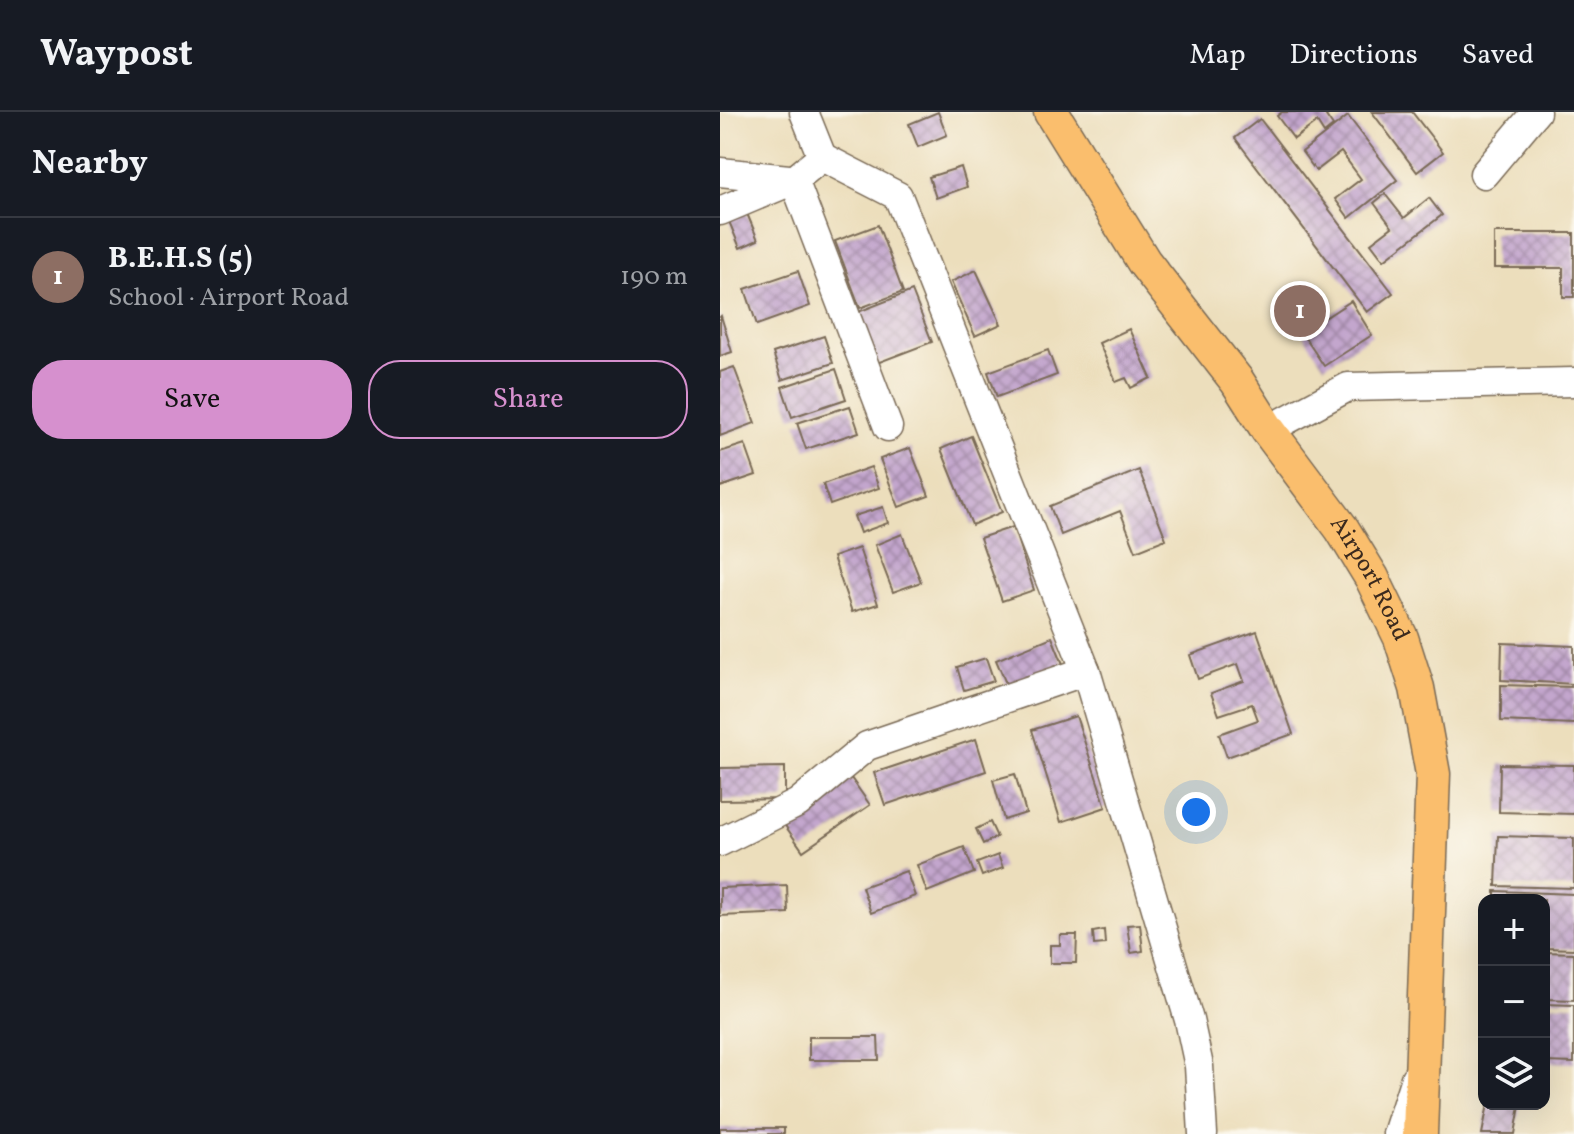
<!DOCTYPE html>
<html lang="en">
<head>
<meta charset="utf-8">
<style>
	:root { --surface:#171b24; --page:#242831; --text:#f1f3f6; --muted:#9ea1a6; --line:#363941; --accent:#d690ce }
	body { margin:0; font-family:Vollkorn,serif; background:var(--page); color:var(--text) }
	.controls { position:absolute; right:24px; bottom:24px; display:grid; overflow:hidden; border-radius:16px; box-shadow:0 8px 32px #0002 }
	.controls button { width:72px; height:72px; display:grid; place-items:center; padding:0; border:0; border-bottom:2px solid var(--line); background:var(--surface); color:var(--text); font:40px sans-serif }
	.you { position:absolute; left:476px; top:700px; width:28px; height:28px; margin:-20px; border:6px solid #fff; border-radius:50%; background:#1a73e8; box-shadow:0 0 0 12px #1a73e833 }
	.badge { display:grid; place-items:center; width:52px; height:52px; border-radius:50%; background:var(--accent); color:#fff; font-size:26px; font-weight:700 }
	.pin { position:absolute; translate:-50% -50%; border:4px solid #fff; box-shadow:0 2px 8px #0006 }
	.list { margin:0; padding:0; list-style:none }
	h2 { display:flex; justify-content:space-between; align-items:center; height:104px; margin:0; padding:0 32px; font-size:34px }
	h2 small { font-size:26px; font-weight:400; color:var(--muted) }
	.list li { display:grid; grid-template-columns:52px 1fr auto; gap:24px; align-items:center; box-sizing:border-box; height:120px; padding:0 32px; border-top:2px solid var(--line) }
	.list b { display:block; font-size:30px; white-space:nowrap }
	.list p { margin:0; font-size:26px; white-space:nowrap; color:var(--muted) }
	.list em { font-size:26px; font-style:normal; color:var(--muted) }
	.actions { display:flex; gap:16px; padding:24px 32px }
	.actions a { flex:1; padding:18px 0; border:2px solid var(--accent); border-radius:32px; text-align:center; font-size:28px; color:var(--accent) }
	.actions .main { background:var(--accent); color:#111 }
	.icon { flex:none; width:44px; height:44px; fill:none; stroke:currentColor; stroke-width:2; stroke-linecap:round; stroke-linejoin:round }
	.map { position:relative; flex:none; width:854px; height:1022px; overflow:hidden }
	header { display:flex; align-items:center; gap:48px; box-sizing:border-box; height:112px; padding:0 40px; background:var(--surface); border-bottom:2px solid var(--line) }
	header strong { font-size:38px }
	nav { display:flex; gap:44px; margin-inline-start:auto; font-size:28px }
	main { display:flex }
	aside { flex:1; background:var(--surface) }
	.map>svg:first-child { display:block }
</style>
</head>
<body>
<header>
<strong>Waypost</strong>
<nav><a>Map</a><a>Directions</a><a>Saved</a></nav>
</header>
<main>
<aside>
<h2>Nearby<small></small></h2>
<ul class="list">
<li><span class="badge" style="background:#8d6e63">1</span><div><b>B.E.H.S (5)</b><p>School · Airport Road</p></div><em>190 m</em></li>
</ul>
<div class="actions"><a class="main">Save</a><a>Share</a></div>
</aside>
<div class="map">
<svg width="854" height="1022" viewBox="0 0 854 1022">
	<defs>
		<pattern id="building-cross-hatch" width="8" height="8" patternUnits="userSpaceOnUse" patternTransform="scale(2)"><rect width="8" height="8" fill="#c3a6cd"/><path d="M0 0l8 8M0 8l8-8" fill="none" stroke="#a087a6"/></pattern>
	</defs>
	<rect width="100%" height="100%" fill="#fbf7ec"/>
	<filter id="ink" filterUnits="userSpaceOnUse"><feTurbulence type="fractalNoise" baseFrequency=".0125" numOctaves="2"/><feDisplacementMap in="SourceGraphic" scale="16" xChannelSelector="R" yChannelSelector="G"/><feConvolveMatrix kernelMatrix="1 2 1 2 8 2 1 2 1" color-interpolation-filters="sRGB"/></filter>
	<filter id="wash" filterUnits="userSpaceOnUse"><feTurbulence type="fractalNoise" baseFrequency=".006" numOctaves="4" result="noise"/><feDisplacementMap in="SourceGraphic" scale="32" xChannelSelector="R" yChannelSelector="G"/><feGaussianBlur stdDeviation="1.8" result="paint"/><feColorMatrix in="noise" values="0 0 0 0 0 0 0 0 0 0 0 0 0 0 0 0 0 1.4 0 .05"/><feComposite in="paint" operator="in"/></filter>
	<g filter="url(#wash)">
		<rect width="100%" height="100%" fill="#ecdebc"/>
		<g id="blocks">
			<g fill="url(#building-cross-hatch)">
				<polygon points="218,0 227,23 198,35 189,12"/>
				<polygon points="562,0 611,0 606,4 613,14 604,21 597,10 574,27 557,4"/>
				<polygon points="652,0 692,0 723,40 697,60"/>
				<polygon points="628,4 677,68 629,106 615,87 641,67 621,40 596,59 582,40"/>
				<polygon points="540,7 673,181 647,200 515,26"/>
				<polygon points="241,55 247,75 216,86 209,65"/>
				<polygon points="665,82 684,106 709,86 722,103 664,148 651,131 672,115 654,91"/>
				<polygon points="26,99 38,128 20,136 8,107"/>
				<polygon points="158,113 183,180 140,196 115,129"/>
				<polygon points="774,121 854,121 854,185 843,185 843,156 774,156"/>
				<polygon points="256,158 281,212 255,224 231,170"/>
				<polygon points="78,159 90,194 37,213 25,177"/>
				<polygon points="192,179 212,230 157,251 138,200"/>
				<polygon points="631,189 652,223 604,254 582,221"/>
				<polygon points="1,204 12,240 0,244 0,205"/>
				<polygon points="409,217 431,266 411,276 406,266 396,270 379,231"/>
				<polygon points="104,224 113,251 62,268 53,241"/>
				<polygon points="328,238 337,263 277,285 268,260"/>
				<polygon points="14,255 35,311 0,324 0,260"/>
				<polygon points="116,257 126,287 72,305 62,275"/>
				<polygon points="130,294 139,320 86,337 77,311"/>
				<polygon points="251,324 282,400 252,413 221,337"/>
				<polygon points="25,332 36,363 0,375 0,340"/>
				<polygon points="190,336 209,384 179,395 160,347"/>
				<polygon points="151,355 159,376 110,393 103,372"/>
				<polygon points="419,358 446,427 416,439 400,399 341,423 330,394"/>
				<polygon points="163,395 168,411 140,421 134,404"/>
				<polygon points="293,415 314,478 282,489 260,426"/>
				<polygon points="182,422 201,470 173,480 155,433"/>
				<polygon points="139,436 158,492 132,500 113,445"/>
				<polygon points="537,519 573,622 507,645 499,622 538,608 532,592 499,603 491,581 524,569 518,552 478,567 470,543"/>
				<polygon points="332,525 343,552 287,574 276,548"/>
				<polygon points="782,531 854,534 854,572 781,568"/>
				<polygon points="266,546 274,569 244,578 237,555"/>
				<polygon points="781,573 854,575 854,612 781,609"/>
				<polygon points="356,604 386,695 341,710 312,618"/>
				<polygon points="256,627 266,659 165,693 154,661"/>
				<polygon points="780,652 854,653 854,702 779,700"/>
				<polygon points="65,655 65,687 0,688 0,656"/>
				<polygon points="295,662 306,701 284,708 273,668"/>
				<polygon points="131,666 150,693 83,739 64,712"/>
				<polygon points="270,710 277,725 263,732 256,717"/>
				<polygon points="778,724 854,726 854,776 776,774"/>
				<polygon points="244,735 254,761 207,780 197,753"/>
				<polygon points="278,743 283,756 262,764 257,751"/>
				<polygon points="186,759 195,784 151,801 142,775"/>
				<polygon points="67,773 68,801 0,804 0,776"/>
				<polygon points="775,779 854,782 854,837 824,836 824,788 775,788"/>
				<polygon points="420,812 423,839 411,841 407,813"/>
				<polygon points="384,818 385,832 374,833 373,820"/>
				<polygon points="340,823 357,823 356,851 330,851 330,833 340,833"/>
				<polygon points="824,840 854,841 854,888 824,887"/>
				<polygon points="824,892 854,893 854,951 824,950"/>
				<polygon points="89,925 158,925 159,948 89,948"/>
				<polygon points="768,992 800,994 795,1022 762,1022"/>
				<rect x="0" y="1016" width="64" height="6"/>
			</g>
		</g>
	</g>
	<g filter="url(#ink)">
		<use href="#blocks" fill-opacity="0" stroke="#796955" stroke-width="2"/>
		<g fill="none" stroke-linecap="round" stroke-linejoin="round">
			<g stroke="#796955" stroke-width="31">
				<g id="minor">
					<polyline points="84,0 102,45 74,68 168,315"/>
					<polyline points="102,45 178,84 366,559 469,908 479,954 483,1022"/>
					<polyline points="0,60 69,67"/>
					<polyline points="764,62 816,0"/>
					<polyline points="0,99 74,68"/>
					<polyline points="548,318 628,275 854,270"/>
					<polyline points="0,730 78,691 147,634 366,559"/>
					<polyline points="677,1022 695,966"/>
				</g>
			</g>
			<g stroke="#796955" stroke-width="37">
				<g id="major">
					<path id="s1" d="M 331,0 L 424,150 L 517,269 L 548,318 L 622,417 L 652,466 L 681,526 L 697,576 L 713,662 L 700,1022"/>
				</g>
			</g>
			<use href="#minor" stroke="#fff" stroke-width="28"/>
			<use href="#major" stroke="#fabe6d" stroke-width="34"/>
		</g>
	</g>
	<g text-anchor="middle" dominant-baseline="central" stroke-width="6" stroke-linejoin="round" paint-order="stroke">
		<g font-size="24" fill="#3b2a1e" stroke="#fbf7ec">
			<text stroke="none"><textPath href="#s1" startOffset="566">Airport Road</textPath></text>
		</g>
	</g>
</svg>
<div class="controls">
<button>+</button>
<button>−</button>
<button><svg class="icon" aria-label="layers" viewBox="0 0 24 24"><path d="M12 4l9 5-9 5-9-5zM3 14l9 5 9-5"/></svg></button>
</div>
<div class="you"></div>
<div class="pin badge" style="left:580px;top:199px;background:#8d6e63">1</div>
</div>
</main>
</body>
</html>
